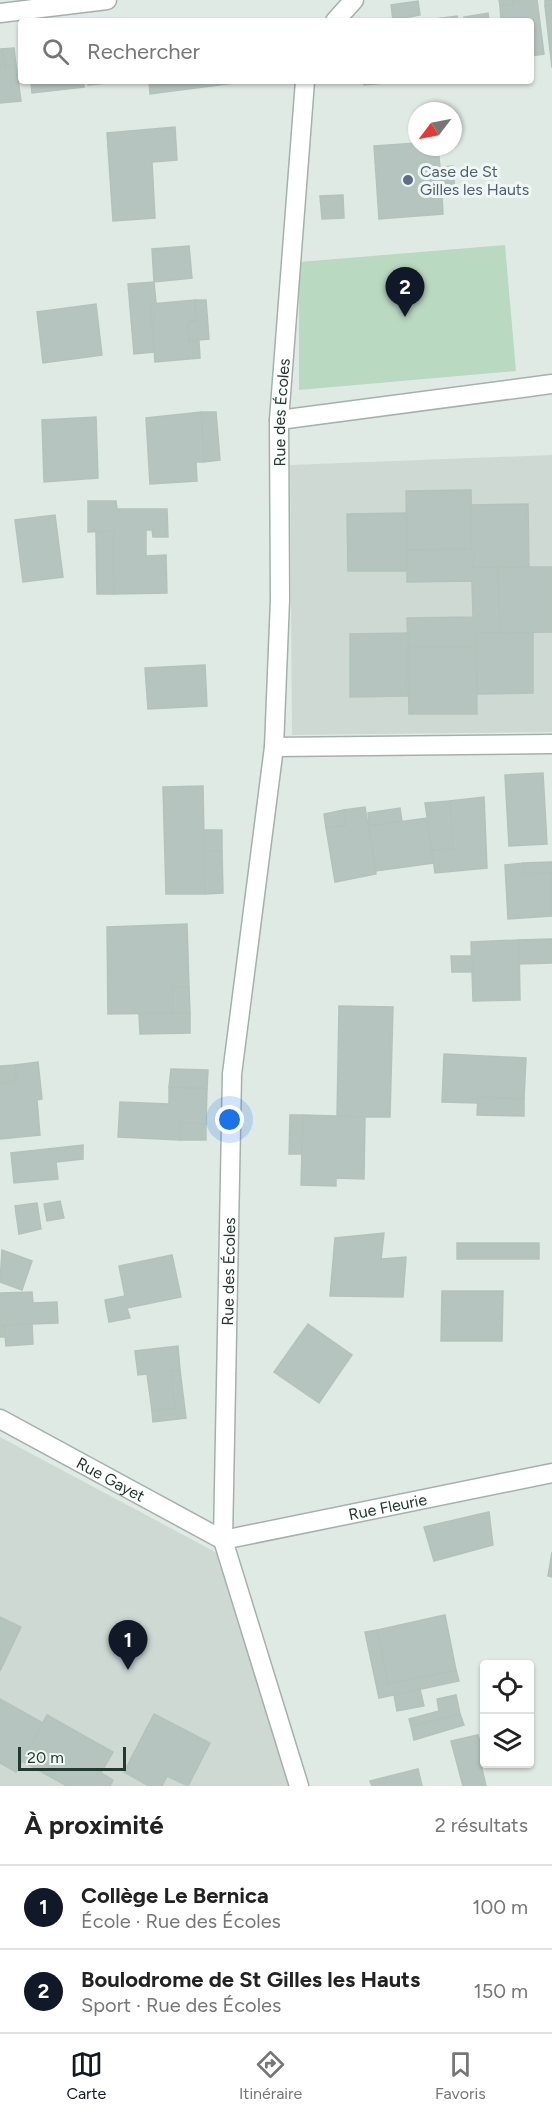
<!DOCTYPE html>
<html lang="fr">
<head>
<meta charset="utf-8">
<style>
	:root { --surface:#fff; --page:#f2f2f2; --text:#222; --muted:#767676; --line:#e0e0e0; --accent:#111827 }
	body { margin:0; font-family:Figtree,sans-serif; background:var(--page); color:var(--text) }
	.controls { position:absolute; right:18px; bottom:18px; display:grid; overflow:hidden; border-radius:6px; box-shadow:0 2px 4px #0004 }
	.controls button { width:54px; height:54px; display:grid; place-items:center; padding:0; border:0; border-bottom:2px solid var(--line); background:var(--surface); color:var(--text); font:30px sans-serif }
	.compass { position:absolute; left:408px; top:102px; width:54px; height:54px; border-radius:50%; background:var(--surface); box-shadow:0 2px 4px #0004; rotate:238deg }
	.scale { position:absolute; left:18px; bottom:15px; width:108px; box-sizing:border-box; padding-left:6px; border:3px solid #223932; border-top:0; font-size:16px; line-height:21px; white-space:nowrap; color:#223932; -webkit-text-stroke:4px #f0f7f3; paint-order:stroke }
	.you { position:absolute; left:230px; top:1120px; width:21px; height:21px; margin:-15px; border:4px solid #fff; border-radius:50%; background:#1a73e8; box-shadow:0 0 0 9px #1a73e833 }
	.badge { display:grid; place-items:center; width:39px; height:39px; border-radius:50%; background:var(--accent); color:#fff; font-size:20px; font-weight:700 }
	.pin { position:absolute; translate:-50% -50px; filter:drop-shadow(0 2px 3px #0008) }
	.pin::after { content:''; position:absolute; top:32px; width:21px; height:18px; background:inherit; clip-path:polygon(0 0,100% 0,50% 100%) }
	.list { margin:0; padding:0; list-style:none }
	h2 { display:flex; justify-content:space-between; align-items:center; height:78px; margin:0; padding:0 24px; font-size:26px }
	h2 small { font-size:20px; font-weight:400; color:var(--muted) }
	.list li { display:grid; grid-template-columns:39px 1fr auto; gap:18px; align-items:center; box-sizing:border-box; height:84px; padding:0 24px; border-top:2px solid var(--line) }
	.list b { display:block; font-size:22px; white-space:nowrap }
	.list p { margin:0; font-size:20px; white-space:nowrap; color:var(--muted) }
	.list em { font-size:20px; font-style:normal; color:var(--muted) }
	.icon { flex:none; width:33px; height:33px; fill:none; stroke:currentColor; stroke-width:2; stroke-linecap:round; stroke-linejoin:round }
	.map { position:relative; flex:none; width:552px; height:1786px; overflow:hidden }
	.search { position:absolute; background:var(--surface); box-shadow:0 2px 4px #0004; left:18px; right:18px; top:18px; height:66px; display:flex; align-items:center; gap:15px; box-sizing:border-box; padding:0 21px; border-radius:6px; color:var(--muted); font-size:22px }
	.sheet { height:246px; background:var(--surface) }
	nav { display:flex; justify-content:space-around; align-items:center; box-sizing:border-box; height:84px; border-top:2px solid var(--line); background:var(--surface); font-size:16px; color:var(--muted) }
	nav a { display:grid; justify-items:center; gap:3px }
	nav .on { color:var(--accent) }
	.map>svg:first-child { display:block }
</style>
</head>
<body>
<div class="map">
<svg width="552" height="1786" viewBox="0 0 552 1786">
	<rect width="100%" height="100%" fill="#e0eae5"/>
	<g fill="#ced9d4">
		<polygon points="552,455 552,732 292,735 290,465"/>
		<polygon points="0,1437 219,1554 291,1786 0,1786"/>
	</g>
	<polygon fill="#bad9c1" points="505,245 516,371 299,390 299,262"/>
	<g fill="#b5c4be" stroke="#b3c3bb" stroke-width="1.5">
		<polygon points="499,0 513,0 513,4 500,6"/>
		<polygon points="513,0 537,0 544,54 531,56 531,21 501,21 500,6 513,4"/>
		<polygon points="545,0 552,0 552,5 545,6"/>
		<polygon points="418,1 420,15 393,20 391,5"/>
		<polygon points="552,5 552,68 545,6"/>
		<polygon points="488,13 489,21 465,21 464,17"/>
		<polygon points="457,16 458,21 420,21"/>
		<polygon points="14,48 16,65 5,67 2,49"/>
		<polygon points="0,49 2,49 5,67 16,65 21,101 0,103"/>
		<polygon points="31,81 84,81 84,87 32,93"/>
		<polygon points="88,81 116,81 116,82 88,85"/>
		<polygon points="149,81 234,81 234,83 150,94"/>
		<polygon points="364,81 396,81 397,82 364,85"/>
		<polygon points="175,127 177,160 152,162 155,218 113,221 107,133"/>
		<polygon points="417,143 417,147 438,147 440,167 453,166 455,195 442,196 443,214 379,219 374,146"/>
		<polygon points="343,195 344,218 322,219 320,196"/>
		<polygon points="189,246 192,278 154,282 152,249"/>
		<polygon points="154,282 156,303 151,304 154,352 134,354 128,284"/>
		<polygon points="195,300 196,321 188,322 189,341 199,341 200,358 155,362 151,304"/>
		<polygon points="195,300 206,300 209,339 189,341 188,322 196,321"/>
		<polygon points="96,304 102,355 43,363 37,312"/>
		<polygon points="201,412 216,412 220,460 204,462"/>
		<polygon points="201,412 204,462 196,462 197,481 150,484 146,418"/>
		<polygon points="96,417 98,478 44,482 42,420"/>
		<polygon points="471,490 472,549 407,550 406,491"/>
		<polygon points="88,501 116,501 117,509 167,509 168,537 153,537 152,530 146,530 146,556 166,555 167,593 114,594 112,531 88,532"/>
		<polygon points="528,504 529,567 472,567 471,505"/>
		<polygon points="406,513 407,571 348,571 347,514"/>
		<polygon points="55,515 63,577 23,582 15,520"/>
		<polygon points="112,531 114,594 97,594 96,532"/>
		<polygon points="472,549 472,567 498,568 500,633 476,633 476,647 408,647 407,618 473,617 472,581 407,582 407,550"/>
		<polygon points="529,567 552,567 552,632 500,633 498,568"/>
		<polygon points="408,633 408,696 350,697 350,634"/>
		<polygon points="476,633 533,633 533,693 477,694"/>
		<polygon points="408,647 476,647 477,714 409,714"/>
		<polygon points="205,665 207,706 148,709 145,668"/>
		<polygon points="543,773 547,844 509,846 505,775"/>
		<polygon points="203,786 205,894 166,894 163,787"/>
		<polygon points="484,797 487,868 435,873 432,850 453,849 450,801"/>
		<polygon points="450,801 453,849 432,850 425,803"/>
		<polygon points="365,807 376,874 335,882 326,828 346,825 344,810"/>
		<polygon points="400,808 402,821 369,826 368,813"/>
		<polygon points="344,810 346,825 326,828 324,814"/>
		<polygon points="427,818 433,863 376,871 369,826"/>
		<rect x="204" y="830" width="18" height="21"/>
		<polygon points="204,851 222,851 223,893 205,894"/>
		<polygon points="552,862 552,889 551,873 524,874 523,863"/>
		<polygon points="523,863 524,874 551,873 552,916 508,919 505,865"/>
		<polygon points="187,924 189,987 173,987 173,1013 108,1014 107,927"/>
		<polygon points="552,939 552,963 519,964 519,940"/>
		<polygon points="519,940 520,1000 473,1001 471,942"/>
		<polygon points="451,956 472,956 472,972 452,972"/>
		<polygon points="173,987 189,987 190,1013 173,1013"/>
		<polygon points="339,1006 393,1007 390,1117 337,1117"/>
		<polygon points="173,1013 190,1013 190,1033 140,1034 139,1014"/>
		<polygon points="444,1054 526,1058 524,1099 478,1097 478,1103 442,1102"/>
		<polygon points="38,1062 42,1099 37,1100 40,1135 0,1139 0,1083 16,1081 15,1065"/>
		<polygon points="15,1065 16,1081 0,1083 0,1066"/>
		<polygon points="171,1069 208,1070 207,1089 169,1087"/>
		<polygon points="169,1087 207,1089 206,1124 181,1123 180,1140 118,1137 120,1102 169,1104"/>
		<polygon points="478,1097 524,1099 524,1116 477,1115"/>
		<polygon points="290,1115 303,1115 302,1154 289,1154"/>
		<polygon points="303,1115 365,1117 364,1179 336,1178 336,1186 301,1185"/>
		<polygon points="181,1123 206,1124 206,1140 180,1140"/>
		<polygon points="83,1145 83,1159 56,1162 58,1179 14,1183 11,1153"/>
		<polygon points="60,1201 64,1218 47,1221 44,1204"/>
		<polygon points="37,1203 41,1229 19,1234 15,1206"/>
		<polygon points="384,1233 381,1259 406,1257 403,1297 330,1296 335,1238"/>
		<rect x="457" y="1243" width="82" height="16"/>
		<polygon points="2,1250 32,1261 22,1290 0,1282"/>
		<polygon points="172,1255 181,1297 127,1308 130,1318 109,1322 105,1300 125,1296 119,1266"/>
		<polygon points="442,1291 503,1291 502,1341 441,1341"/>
		<polygon points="32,1292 33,1303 57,1302 58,1323 4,1325 5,1337 0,1337 0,1293"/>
		<polygon points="32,1324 33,1344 6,1346 4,1325"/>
		<polygon points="308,1324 352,1355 319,1403 274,1372"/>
		<polygon points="178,1346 180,1370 171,1371 175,1408 152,1411 147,1374 138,1375 135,1351"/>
		<polygon points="180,1370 186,1418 153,1422 152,1411 175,1408 171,1371"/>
		<polygon points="489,1512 493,1545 434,1561 424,1527"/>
		<polygon points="552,1552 552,1577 548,1576"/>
		<polygon points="445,1615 456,1670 388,1684 377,1630"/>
		<polygon points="0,1617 21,1627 0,1671"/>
		<polygon points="377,1630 388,1684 456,1670 459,1681 379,1698 365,1632"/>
		<polygon points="420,1689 424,1706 397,1711 394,1695"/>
		<polygon points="456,1695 460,1714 411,1726 409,1719 439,1711 437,1699"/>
		<polygon points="0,1699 43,1723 16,1772 0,1763"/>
		<polygon points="154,1714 210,1743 188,1786 167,1776 162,1786 149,1786 124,1772"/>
		<polygon points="460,1714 464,1725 414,1740 411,1726"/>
		<polygon points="47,1715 113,1752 101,1773 113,1780 110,1786 67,1786 22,1761"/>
		<polygon points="478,1735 484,1757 480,1760 486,1786 463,1786 451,1741"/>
		<polygon points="418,1769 422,1786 372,1786 370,1781"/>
	</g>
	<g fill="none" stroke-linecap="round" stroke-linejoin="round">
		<g stroke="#a3b1ac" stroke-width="21">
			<g id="minor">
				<polyline points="0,13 107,0"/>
				<polyline points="335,21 354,0"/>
				<polyline points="279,420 552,384"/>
				<polyline points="274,747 552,744"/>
				<path id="s1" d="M 0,1419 L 223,1540"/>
				<path id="s2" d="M 223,1540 L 552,1473"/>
				<path id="s3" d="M 299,1786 L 223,1540 L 232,1074 L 274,747 L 280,600 L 279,420 L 305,81"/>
			</g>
		</g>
		<use href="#minor" stroke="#fff" stroke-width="18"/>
	</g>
	<circle fill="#5c6f8a" stroke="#f0f7f3" stroke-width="2" cx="408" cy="180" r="6"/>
	<g text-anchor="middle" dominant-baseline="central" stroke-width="6" stroke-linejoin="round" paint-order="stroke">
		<g font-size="16" fill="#4e5e75" stroke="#f0f7f3" text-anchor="start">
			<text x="420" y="171">Case de St<tspan x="420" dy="18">Gilles les Hauts</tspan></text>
		</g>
		<g font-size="16" fill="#223932" stroke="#f0f7f3">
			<text stroke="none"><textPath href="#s3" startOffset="1388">Rue des Écoles</textPath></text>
			<text stroke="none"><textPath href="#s3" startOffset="526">Rue des Écoles</textPath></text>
			<text stroke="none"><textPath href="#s1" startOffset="126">Rue Gayet</textPath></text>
			<text stroke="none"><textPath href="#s2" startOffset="168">Rue Fleurie</textPath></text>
		</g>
	</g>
</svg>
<div class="controls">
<button><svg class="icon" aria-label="locate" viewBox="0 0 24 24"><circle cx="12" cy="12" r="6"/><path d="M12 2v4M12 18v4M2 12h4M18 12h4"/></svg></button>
<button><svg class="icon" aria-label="layers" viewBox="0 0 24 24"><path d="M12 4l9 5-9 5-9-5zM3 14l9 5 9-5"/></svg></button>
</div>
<svg class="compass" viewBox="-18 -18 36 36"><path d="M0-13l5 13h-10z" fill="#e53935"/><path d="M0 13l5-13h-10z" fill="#767676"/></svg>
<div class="scale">20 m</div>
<div class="you"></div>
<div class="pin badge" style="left:128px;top:1670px">1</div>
<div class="pin badge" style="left:405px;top:317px">2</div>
<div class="search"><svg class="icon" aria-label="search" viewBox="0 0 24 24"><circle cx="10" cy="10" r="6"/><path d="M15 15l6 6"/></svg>Rechercher</div>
</div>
<section class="sheet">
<h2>À proximité<small>2 résultats</small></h2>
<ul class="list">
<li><span class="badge">1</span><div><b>Collège Le Bernica</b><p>École · Rue des Écoles</p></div><em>100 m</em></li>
<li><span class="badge">2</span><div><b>Boulodrome de St Gilles les Hauts</b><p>Sport · Rue des Écoles</p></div><em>150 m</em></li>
</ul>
</section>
<nav>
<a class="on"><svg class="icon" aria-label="map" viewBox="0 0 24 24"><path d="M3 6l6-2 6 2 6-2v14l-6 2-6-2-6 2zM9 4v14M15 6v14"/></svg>Carte</a>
<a><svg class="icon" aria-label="directions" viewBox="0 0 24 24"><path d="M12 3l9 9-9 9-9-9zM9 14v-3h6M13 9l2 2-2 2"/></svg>Itinéraire</a>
<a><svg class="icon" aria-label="saved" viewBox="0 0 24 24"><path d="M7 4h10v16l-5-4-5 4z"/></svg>Favoris</a>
</nav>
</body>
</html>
